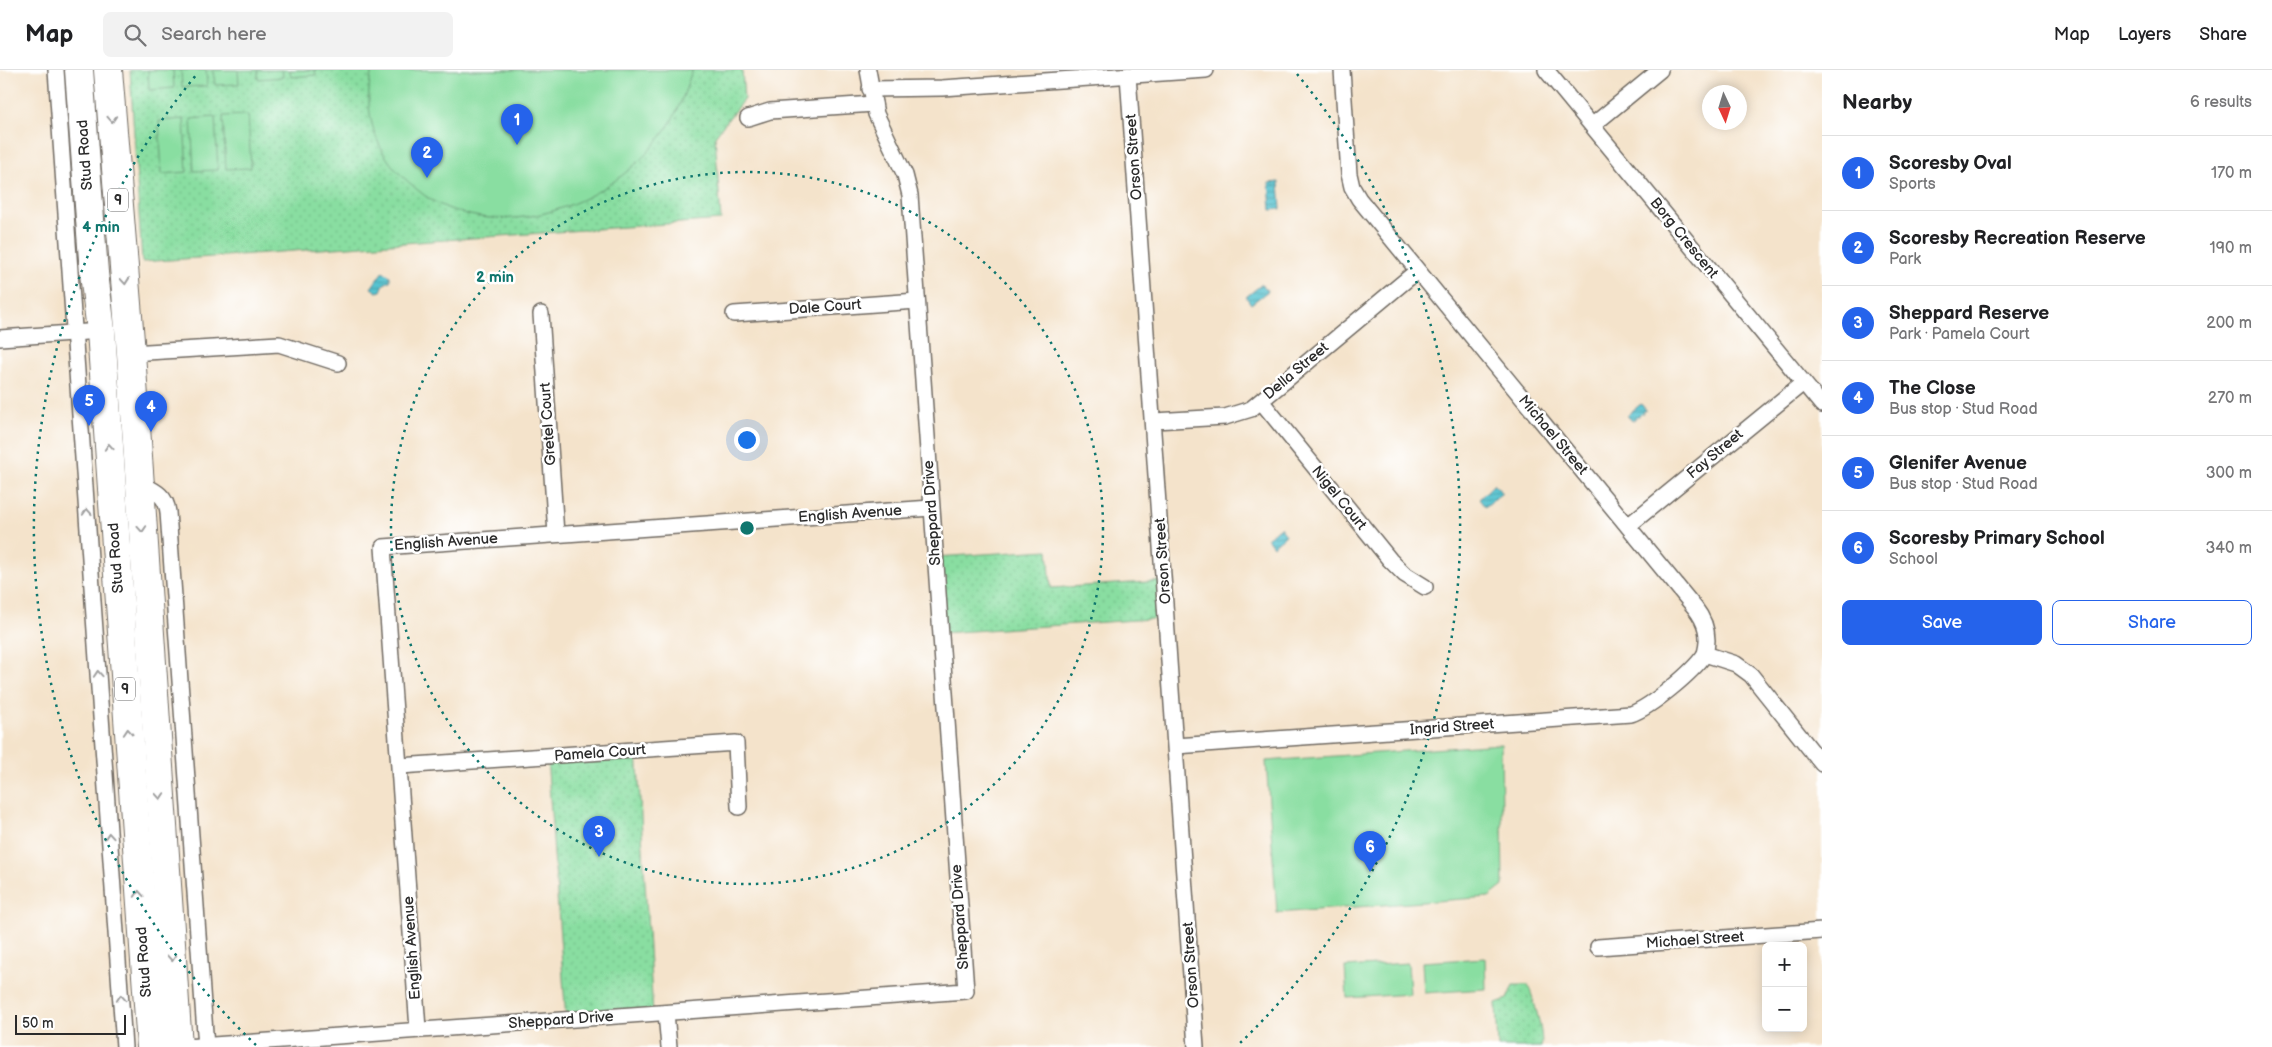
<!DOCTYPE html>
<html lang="en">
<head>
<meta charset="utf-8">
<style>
	:root { --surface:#fff; --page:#f2f2f2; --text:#202124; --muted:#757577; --line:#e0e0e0; --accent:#2563eb }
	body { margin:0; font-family:"Balsamiq Sans",sans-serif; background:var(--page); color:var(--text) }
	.controls { position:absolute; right:15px; bottom:15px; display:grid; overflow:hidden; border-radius:8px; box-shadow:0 2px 12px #0003 }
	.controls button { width:45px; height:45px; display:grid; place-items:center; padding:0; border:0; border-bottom:1px solid var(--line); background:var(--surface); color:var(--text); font:25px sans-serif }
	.compass { position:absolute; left:1702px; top:15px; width:45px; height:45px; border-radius:50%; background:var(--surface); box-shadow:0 2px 12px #0003; rotate:176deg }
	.scale { position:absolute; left:15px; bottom:12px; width:111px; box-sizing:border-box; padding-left:5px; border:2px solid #2b2b2b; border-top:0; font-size:14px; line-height:18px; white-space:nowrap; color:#2b2b2b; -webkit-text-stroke:4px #fff; paint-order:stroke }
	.you { position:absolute; left:746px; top:369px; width:18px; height:18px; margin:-12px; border:4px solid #fff; border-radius:50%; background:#1a73e8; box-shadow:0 0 0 8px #1a73e833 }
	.badge { display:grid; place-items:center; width:32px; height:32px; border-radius:50%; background:var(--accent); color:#fff; font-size:16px; font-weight:700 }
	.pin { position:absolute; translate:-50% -41px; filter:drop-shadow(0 1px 2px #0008) }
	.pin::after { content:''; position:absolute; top:26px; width:18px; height:15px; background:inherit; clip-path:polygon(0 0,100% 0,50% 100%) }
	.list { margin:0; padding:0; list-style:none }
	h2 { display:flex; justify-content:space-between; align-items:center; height:65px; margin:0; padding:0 20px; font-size:21px }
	h2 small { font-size:16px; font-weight:400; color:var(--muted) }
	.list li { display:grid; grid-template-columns:32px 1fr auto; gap:15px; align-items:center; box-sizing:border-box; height:75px; padding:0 20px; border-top:1px solid var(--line) }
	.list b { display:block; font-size:19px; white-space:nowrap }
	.list p { margin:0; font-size:16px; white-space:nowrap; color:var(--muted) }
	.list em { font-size:16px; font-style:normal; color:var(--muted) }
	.actions { display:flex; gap:10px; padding:15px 20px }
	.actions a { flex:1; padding:11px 0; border:1px solid var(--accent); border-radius:8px; text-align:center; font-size:18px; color:var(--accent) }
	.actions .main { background:var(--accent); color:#fff }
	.icon { flex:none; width:28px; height:28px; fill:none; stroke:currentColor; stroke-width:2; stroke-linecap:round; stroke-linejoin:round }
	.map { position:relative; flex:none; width:1822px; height:977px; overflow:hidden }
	header { display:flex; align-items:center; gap:30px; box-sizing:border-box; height:70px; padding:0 25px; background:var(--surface); border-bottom:1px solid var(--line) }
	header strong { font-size:24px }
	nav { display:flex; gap:28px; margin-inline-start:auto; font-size:18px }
	.search { width:350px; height:45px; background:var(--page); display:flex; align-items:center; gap:12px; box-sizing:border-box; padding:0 18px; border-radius:8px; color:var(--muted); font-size:19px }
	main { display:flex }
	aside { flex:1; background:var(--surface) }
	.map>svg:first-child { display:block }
</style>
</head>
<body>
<header>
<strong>Map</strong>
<div class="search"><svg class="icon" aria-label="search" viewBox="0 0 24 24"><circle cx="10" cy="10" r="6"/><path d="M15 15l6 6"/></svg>Search here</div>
<nav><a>Map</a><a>Layers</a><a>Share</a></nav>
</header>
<main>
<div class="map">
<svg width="1822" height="977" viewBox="0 0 1822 977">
	<defs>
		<pattern id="park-dots" width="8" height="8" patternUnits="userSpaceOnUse" patternTransform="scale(1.25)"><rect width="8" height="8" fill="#89dea1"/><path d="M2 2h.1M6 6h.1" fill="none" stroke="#76bf8b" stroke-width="1.8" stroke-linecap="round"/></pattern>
		<pattern id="water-rules" width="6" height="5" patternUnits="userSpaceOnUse" patternTransform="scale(1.25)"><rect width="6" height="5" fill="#56c3d0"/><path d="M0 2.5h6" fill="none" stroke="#479fa9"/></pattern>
	</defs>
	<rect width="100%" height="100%" fill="#fff"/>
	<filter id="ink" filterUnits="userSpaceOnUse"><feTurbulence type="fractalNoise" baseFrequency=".02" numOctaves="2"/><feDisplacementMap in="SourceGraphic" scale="10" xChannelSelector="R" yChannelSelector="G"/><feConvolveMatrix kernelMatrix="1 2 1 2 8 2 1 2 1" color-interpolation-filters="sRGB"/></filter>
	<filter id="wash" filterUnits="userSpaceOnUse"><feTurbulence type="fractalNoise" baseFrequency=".0096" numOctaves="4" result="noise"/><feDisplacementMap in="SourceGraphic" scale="20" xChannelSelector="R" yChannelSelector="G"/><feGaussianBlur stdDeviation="1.12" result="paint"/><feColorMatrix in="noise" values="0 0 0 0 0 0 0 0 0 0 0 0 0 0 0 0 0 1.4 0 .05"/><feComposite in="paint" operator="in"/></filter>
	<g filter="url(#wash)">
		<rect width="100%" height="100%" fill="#f4e3cb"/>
		<g fill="url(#park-dots)" stroke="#5a8466">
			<polygon points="130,0 742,0 744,29 715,66 721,150 142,192"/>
			<polygon points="1048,480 1051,518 1164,511 1166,548 941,563 935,487"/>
			<polygon points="637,680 653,944 566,950 547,687"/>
			<path d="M 1513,915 L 1528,915 C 1533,926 1545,967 1541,977 L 1498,977 L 1496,933 L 1507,929 Z"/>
		</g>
		<g fill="#89dea1" stroke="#5a8466">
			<polygon points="148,0 173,0 174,18 149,20"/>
			<polygon points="181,0 206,0 207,16 182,17"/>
			<polygon points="213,0 238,0 239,14 215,15"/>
			<polygon points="258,0 282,0 283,7 258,9"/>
			<polygon points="290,0 315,0 316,5 291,7"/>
			<path d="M 372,0 L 692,0 C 685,23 677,46 662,65 C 613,132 510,174 433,131 C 421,124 411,114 401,105 C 373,78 363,37 372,0 Z"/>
			<polygon points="248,45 251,98 226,99 223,46"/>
			<polygon points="215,47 218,100 194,101 191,49"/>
			<polygon points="184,49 187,102 162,104 159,51"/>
			<polygon points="1501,674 1503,816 1489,827 1277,843 1266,691"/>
			<polygon points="1485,888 1486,919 1424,923 1422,892"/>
			<polygon points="1408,893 1410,924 1347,928 1345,897"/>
		</g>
		<g fill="url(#water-rules)" stroke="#40777e">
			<polygon points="1279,112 1281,139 1271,140 1269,113"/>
			<polygon points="383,201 390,206 390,211 384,214 381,221 377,222 371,218"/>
			<polygon points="1262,214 1268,221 1251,234 1246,227"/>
			<polygon points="1641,334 1646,340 1632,351 1627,345"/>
			<polygon points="1494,414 1502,423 1485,437 1479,429"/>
			<polygon points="1280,457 1286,465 1273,476 1267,468"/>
		</g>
	</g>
	<g filter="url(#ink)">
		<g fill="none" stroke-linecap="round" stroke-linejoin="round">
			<g stroke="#716b63" stroke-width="18">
				<g id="street">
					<polyline points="56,0 124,977"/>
					<path d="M 1342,0 L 1349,104 L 1352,117 L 1359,129 L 1695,538 C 1706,552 1710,566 1705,584 L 1736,594 L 1751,605 L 1822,694"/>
					<polyline points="1546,0 1822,335"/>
					<polyline points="1128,5 1196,977"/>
					<polyline points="870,19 942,18 1206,0"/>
					<polyline points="748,48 770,41 874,34"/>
					<polyline points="1593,55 1660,0"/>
					<polyline points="541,244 556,464"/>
					<polyline points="734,244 917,231"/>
					<polyline points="0,268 101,261"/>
					<polyline points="131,283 279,274 338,293"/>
					<polyline points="1261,331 1390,490 1404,504 1425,517"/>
					<polyline points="1154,351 1225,347 1251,339 1417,201"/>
					<path d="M 138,412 C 153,420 166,424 168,442 L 206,977"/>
					<polyline points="1628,456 1803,313"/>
					<path d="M 1176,676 L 1631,644 C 1651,637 1693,602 1705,584"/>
					<polyline points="400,696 736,673 739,737"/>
					<polyline points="1598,877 1822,861"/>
					<polyline points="666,943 669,977"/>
					<polyline points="418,959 383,477 931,438"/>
					<polyline points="185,977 966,921 910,125 905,105 876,44 868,0"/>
				</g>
			</g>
			<g stroke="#716b63" stroke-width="30">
				<g id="highway">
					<polyline points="79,0 94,203 101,261 151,977"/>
					<polyline points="108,0 131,283 178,977"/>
				</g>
			</g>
			<use href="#street" stroke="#fff" stroke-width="15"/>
			<use href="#highway" stroke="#fff" stroke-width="28"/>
		</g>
		<defs><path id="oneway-chevron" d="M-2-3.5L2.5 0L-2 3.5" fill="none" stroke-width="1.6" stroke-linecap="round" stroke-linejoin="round" transform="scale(1.25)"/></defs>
		<g stroke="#a0a0a0">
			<use href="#oneway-chevron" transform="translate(112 49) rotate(86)"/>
			<use href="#oneway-chevron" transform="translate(125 211) rotate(85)"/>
			<use href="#oneway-chevron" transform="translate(109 377) rotate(-94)"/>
			<use href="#oneway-chevron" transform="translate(87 442) rotate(-94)"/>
			<use href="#oneway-chevron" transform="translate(142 459) rotate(86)"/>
			<use href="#oneway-chevron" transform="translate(98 604) rotate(-94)"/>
			<use href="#oneway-chevron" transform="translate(128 662) rotate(-94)"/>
			<use href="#oneway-chevron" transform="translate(160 726) rotate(86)"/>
			<use href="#oneway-chevron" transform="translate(109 766) rotate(-94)"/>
			<use href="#oneway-chevron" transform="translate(139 824) rotate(-94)"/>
			<use href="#oneway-chevron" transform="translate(172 888) rotate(86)"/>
			<use href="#oneway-chevron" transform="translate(121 928) rotate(-94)"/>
		</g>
	</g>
	<g fill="none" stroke="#0f766e" stroke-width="2.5" stroke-dasharray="2.5 5">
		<circle cx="747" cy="458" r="356"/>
		<path d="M256 975A713 713 0 0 1 197 4M1297 4A713 713 0 0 1 1238 975"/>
	</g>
	<g text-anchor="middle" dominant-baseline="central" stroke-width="5" stroke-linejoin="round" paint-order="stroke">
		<g fill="#fff" stroke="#6b6b6b" stroke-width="1">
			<rect x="108" y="118.5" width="20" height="23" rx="4"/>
			<rect x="115" y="607.5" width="20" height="23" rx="4"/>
		</g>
		<g font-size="14" font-weight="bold" fill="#2b2b2b">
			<text x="118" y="130">9</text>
			<text x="125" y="619">9</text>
		</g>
		<g font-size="15" fill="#2b2b2b" stroke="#fff">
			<text transform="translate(85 85) rotate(-94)">Stud Road</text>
			<text transform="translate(1134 87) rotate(-94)">Orson Street</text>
			<text transform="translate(1684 168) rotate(51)">Borg Crescent</text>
			<text transform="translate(825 237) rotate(-4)">Dale Court</text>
			<text transform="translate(1296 301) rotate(-40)">Della Street</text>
			<text transform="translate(548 354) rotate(-94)">Gretel Court</text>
			<text transform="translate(1553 365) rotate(50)">Michael Street</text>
			<text transform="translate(1715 384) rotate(-40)">Fay Street</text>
			<text transform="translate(1339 428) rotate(51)">Nigel Court</text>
			<text transform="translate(932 443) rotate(-94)">Sheppard Drive</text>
			<text transform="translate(850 444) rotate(-4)">English Avenue</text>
			<text transform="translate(446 472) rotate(-4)">English Avenue</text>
			<text transform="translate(116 488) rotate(-94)">Stud Road</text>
			<text transform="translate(1163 491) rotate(-94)">Orson Street</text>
			<text transform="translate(1452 657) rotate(-4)">Ingrid Street</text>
			<text transform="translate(600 683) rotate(-4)">Pamela Court</text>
			<text transform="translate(960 847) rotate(-94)">Sheppard Drive</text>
			<text transform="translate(1695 870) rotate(-4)">Michael Street</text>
			<text transform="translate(412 878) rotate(-94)">English Avenue</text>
			<text transform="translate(144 892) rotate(-94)">Stud Road</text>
			<text transform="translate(1191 895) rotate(-94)">Orson Street</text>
			<text transform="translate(561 950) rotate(-4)">Sheppard Drive</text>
		</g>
	</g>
	<circle cx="747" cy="458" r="8" fill="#0f766e" stroke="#fff" stroke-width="2.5"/>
	<g font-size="15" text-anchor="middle" font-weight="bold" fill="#0f766e" stroke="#fff" stroke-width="5" stroke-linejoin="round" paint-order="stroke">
		<text x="101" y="162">4 min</text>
		<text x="495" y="212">2 min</text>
	</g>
</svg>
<div class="controls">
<button>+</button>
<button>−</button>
</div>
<svg class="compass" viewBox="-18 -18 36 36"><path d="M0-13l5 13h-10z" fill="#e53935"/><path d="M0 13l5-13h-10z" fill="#757577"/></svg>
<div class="scale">50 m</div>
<div class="you"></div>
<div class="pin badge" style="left:517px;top:75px">1</div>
<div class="pin badge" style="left:427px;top:108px">2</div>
<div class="pin badge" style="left:599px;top:787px">3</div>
<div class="pin badge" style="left:151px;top:362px">4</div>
<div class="pin badge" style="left:89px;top:356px">5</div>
<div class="pin badge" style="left:1370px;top:802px">6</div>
</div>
<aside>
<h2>Nearby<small>6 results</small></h2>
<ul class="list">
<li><span class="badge">1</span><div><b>Scoresby Oval</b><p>Sports</p></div><em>170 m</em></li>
<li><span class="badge">2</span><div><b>Scoresby Recreation Reserve</b><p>Park</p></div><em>190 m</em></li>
<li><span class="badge">3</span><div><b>Sheppard Reserve</b><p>Park · Pamela Court</p></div><em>200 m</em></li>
<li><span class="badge">4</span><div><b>The Close</b><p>Bus stop · Stud Road</p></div><em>270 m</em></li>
<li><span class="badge">5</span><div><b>Glenifer Avenue</b><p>Bus stop · Stud Road</p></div><em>300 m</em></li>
<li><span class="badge">6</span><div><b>Scoresby Primary School</b><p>School</p></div><em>340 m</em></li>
</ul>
<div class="actions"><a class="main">Save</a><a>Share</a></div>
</aside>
</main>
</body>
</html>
